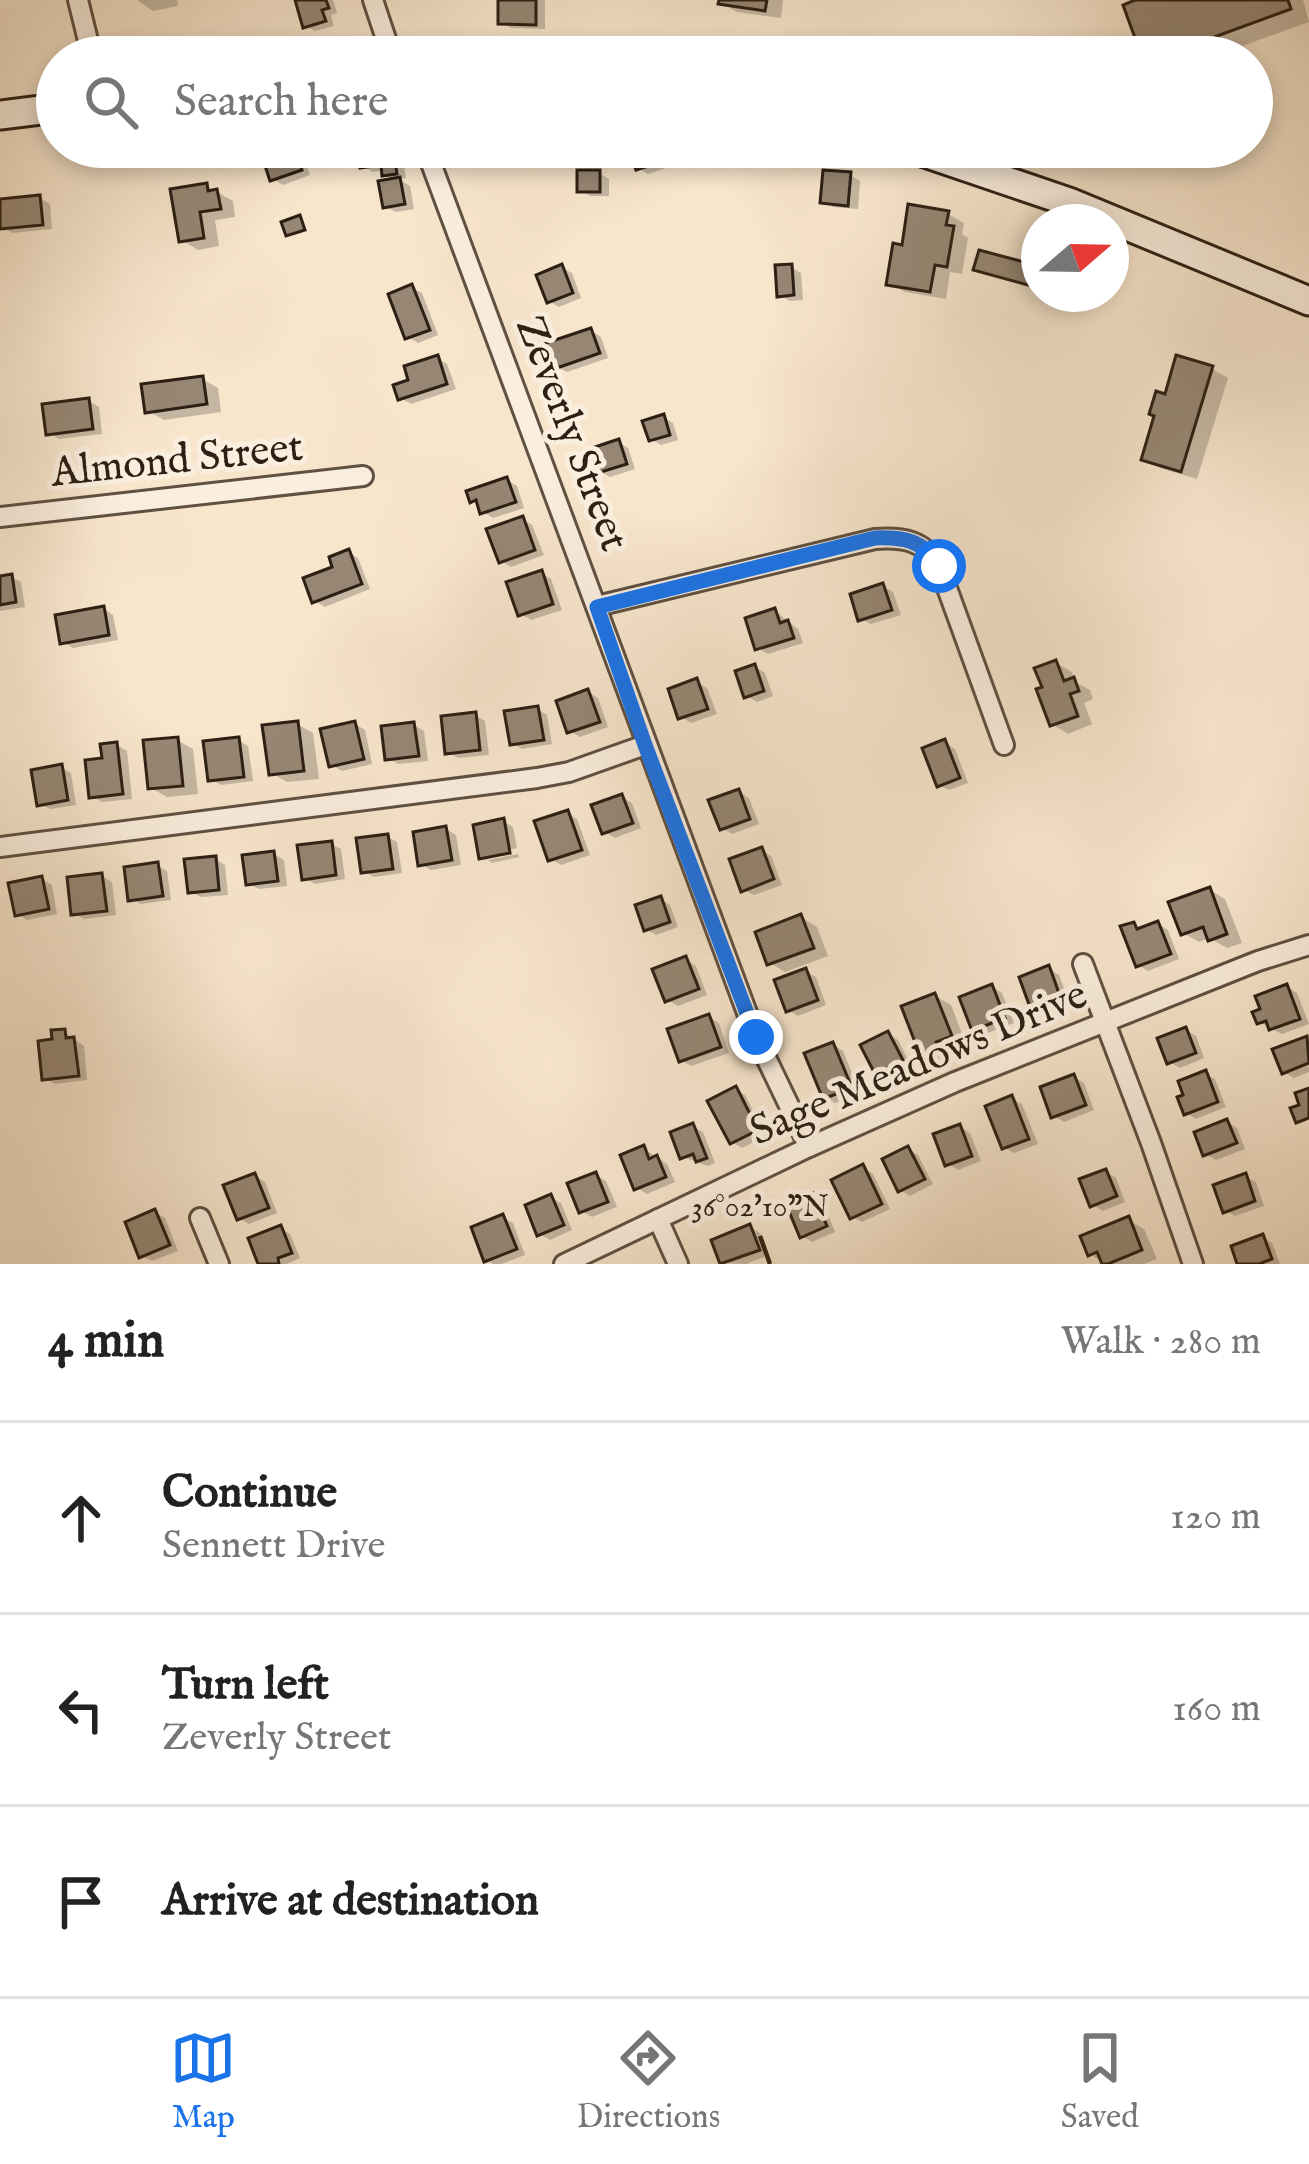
<!DOCTYPE html>
<html lang="en">
<head>
<meta charset="utf-8">
<style>
	:root { --surface:#fff; --page:#f2f2f2; --text:#222; --muted:#767676; --line:#e0e0e0; --accent:#1a73e8 }
	body { margin:0; font-family:"IM FELL English",serif; background:var(--page); color:var(--text) }
	.compass { position:absolute; left:1021px; top:204px; width:108px; height:108px; border-radius:50%; background:var(--surface); box-shadow:0 6px 18px #0003; rotate:70deg }
	.stop { position:absolute; width:36px; height:36px; margin:-27px; border:9px solid #1a73e8; border-radius:50%; background:#fff }
	.stop.end { background:#1a73e8; border-color:#fff; box-shadow:0 3px 12px #0008 }
	.list { margin:0; padding:0; list-style:none }
	h2 { display:flex; justify-content:space-between; align-items:center; height:156px; margin:0; padding:0 48px; font-size:51px }
	h2 small { font-size:39px; font-weight:400; color:var(--muted) }
	.list li { display:grid; grid-template-columns:78px 1fr auto; gap:36px; align-items:center; box-sizing:border-box; height:192px; padding:0 48px; border-top:3px solid var(--line) }
	.list b { display:block; font-size:45px; white-space:nowrap }
	.list p { margin:0; font-size:39px; white-space:nowrap; color:var(--muted) }
	.list em { font-size:39px; font-style:normal; color:var(--muted) }
	.icon { flex:none; width:66px; height:66px; fill:none; stroke:currentColor; stroke-width:2; stroke-linecap:round; stroke-linejoin:round }
	.map { position:relative; flex:none; width:1309px; height:1264px; overflow:hidden }
	.search { position:absolute; background:var(--surface); box-shadow:0 6px 18px #0003; left:36px; right:36px; top:36px; height:132px; display:flex; align-items:center; gap:30px; box-sizing:border-box; padding:0 42px; border-radius:66px; color:var(--muted); font-size:45px }
	.sheet { height:732px; background:var(--surface) }
	nav { display:flex; justify-content:space-around; align-items:center; box-sizing:border-box; height:168px; border-top:3px solid var(--line); background:var(--surface); font-size:33px; color:var(--muted) }
	nav a { display:grid; justify-items:center; gap:6px }
	nav .on { color:var(--accent) }
	.map>svg:first-child { display:block }
</style>
</head>
<body>
<div class="map">
<svg width="1309" height="1264" viewBox="0 0 1309 1264">
	<rect width="100%" height="100%" fill="#f7e5cc"/>
	<filter id="stains"><feTurbulence type="fractalNoise" baseFrequency=".00167" numOctaves="4"/><feColorMatrix values="0 0 0 0 .2 0 0 0 0 .09 0 0 0 0 .02 0 0 0 .5 -.17"/></filter>
	<radialGradient id="worn" r=".72"><stop offset=".6" stop-color="#630" stop-opacity="0"/><stop offset="1" stop-color="#630" stop-opacity=".3"/></radialGradient>
	<g fill="#0003">
		<polygon points="137,0 177,0 178,6 153,11"/>
		<polygon points="301,0 333,0 337,13 331,15 334,26 315,31 305,26"/>
		<polygon points="501,0 545,0 545,29 511,28 501,23"/>
		<polygon points="722,0 783,0 781,18 737,12 721,3"/>
		<polygon points="1144,0 1303,0 1309,22 1212,57 1145,57"/>
		<polygon points="262,147 300,147 310,175 283,185 273,179"/>
		<polygon points="360,147 401,147 406,178 398,179 410,186 414,209 396,212 386,207 396,181 385,174 385,170 373,172 363,166"/>
		<polygon points="492,147 563,147 563,168 514,168 492,153"/>
		<polygon points="631,147 672,147 678,164 648,174 638,168"/>
		<polygon points="599,173 609,179 609,196 590,196 580,190"/>
		<polygon points="850,175 860,181 858,209 833,207 823,202"/>
		<polygon points="206,186 233,201 235,217 215,220 219,246 198,250 182,240"/>
		<polygon points="40,198 50,204 52,229 12,233 2,227 0,202"/>
		<polygon points="948,214 964,223 962,234 968,238 962,274 950,272 946,299 905,292 889,283 904,248"/>
		<polygon points="791,267 801,273 803,300 790,301 780,295"/>
		<polygon points="562,268 572,273 581,298 559,307 549,301"/>
		<polygon points="412,288 422,293 438,335 418,343 408,337"/>
		<polygon points="591,331 601,337 608,358 567,372 557,367"/>
		<polygon points="437,358 447,364 456,389 411,404 401,398 412,382"/>
		<polygon points="1212,369 1228,378 1197,479 1160,468 1144,459 1158,416 1167,398"/>
		<polygon points="202,379 218,388 221,412 164,420 148,411"/>
		<polygon points="89,401 99,407 102,434 59,439 49,433"/>
		<polygon points="663,417 673,423 678,440 661,445 651,439"/>
		<polygon points="618,442 628,448 635,469 610,477 600,471"/>
		<polygon points="507,480 517,486 524,508 493,518 483,512 480,505 472,500"/>
		<polygon points="522,519 532,525 544,555 511,567 501,561"/>
		<polygon points="348,552 358,558 370,589 325,607 315,601"/>
		<polygon points="541,573 551,579 562,610 531,620 521,614"/>
		<polygon points="11,577 21,582 25,607 0,611 0,579"/>
		<polygon points="883,586 893,592 901,615 871,624 861,619"/>
		<polygon points="104,609 113,615 118,640 73,648 63,642"/>
		<polygon points="775,611 798,629 803,643 768,654 758,648"/>
		<polygon points="1056,663 1072,672 1075,682 1090,690 1093,699 1084,703 1092,724 1068,734 1052,724"/>
		<polygon points="755,667 765,673 773,696 757,702 747,696"/>
		<polygon points="697,682 707,688 717,714 691,723 681,717"/>
		<polygon points="588,692 598,698 608,727 580,737 570,731"/>
		<polygon points="537,709 547,715 552,744 522,749 512,743"/>
		<polygon points="475,715 485,721 489,755 458,758 448,752"/>
		<polygon points="297,724 313,733 319,779 287,782 271,773"/>
		<polygon points="355,724 365,730 372,764 342,771 332,765"/>
		<polygon points="414,725 424,731 428,761 398,764 388,758"/>
		<polygon points="177,740 193,749 198,794 167,797 151,788"/>
		<polygon points="238,740 248,746 253,781 221,785 211,779"/>
		<polygon points="945,743 955,749 968,783 949,790 939,785"/>
		<polygon points="117,745 127,751 132,799 102,802 92,796 105,761"/>
		<polygon points="61,767 71,773 76,805 50,809 40,804"/>
		<polygon points="739,792 749,798 759,824 732,834 722,828"/>
		<polygon points="622,797 632,803 641,828 615,838 605,832"/>
		<polygon points="567,813 577,819 590,855 561,865 551,859"/>
		<polygon points="503,821 513,827 517,848 487,854 487,860 482,857"/>
		<polygon points="446,829 456,835 461,865 431,870 421,864"/>
		<polygon points="388,837 397,842 402,873 374,877 364,871"/>
		<polygon points="331,844 341,849 345,879 315,884 305,878"/>
		<polygon points="761,850 771,856 782,885 754,895 744,890"/>
		<polygon points="274,854 284,860 287,886 259,889 249,884"/>
		<polygon points="518,854 519,857 492,863 488,860"/>
		<polygon points="215,859 225,865 228,895 201,897 191,892"/>
		<polygon points="157,866 167,871 171,900 141,904 131,899"/>
		<polygon points="102,876 112,882 116,915 84,919 74,913"/>
		<polygon points="42,879 52,885 57,914 27,920 17,914"/>
		<polygon points="1210,890 1225,899 1242,943 1227,948 1209,938 1199,942 1183,933"/>
		<polygon points="660,899 670,905 678,927 656,935 646,929"/>
		<polygon points="801,917 817,927 828,956 785,972 770,963"/>
		<polygon points="1158,924 1168,930 1179,959 1148,971 1138,965 1133,925 1143,930"/>
		<polygon points="686,960 696,966 707,995 678,1006 668,1000"/>
		<polygon points="1049,969 1059,975 1070,1004 1044,1014 1034,1008"/>
		<polygon points="806,972 816,977 826,1005 798,1016 788,1010"/>
		<polygon points="992,987 1002,993 1014,1023 985,1034 975,1029"/>
		<polygon points="1287,987 1297,993 1309,1024 1282,1034 1259,1022"/>
		<polygon points="935,996 951,1005 966,1044 950,1051 952,1056 938,1062 922,1052"/>
		<polygon points="709,1017 719,1023 729,1053 691,1066 681,1060"/>
		<polygon points="1186,1030 1196,1036 1204,1058 1180,1068 1170,1062"/>
		<polygon points="64,1032 84,1046 87,1080 55,1084 45,1078 55,1042"/>
		<polygon points="888,1034 898,1040 911,1066 887,1078 877,1072"/>
		<polygon points="1307,1039 1309,1072 1294,1078 1284,1072"/>
		<polygon points="833,1045 843,1051 860,1093 835,1103 825,1097"/>
		<polygon points="1205,1074 1215,1079 1226,1107 1196,1119 1186,1113"/>
		<polygon points="1074,1077 1084,1083 1094,1110 1064,1122 1054,1116"/>
		<polygon points="736,1090 745,1095 766,1136 742,1148 732,1142"/>
		<polygon points="1012,1099 1022,1104 1038,1144 1014,1153 1004,1147"/>
		<polygon points="1227,1122 1237,1128 1245,1149 1216,1160 1206,1154"/>
		<polygon points="692,1126 703,1132 715,1163 708,1166 683,1157"/>
		<polygon points="960,1127 970,1133 981,1161 958,1170 948,1164"/>
		<polygon points="643,1148 667,1164 675,1182 647,1194 637,1188"/>
		<polygon points="908,1149 918,1155 933,1184 910,1196 900,1190"/>
		<polygon points="863,1168 873,1174 890,1209 862,1222 852,1217"/>
		<polygon points="1106,1172 1116,1178 1125,1202 1103,1211 1093,1205"/>
		<polygon points="596,1175 606,1181 617,1207 592,1217 582,1211"/>
		<polygon points="255,1176 265,1182 277,1213 249,1224 239,1218"/>
		<polygon points="1246,1177 1256,1182 1264,1206 1235,1216 1225,1210"/>
		<polygon points="813,1196 823,1202 835,1232 812,1242 802,1236"/>
		<polygon points="551,1198 561,1203 572,1230 550,1240 540,1234"/>
		<polygon points="155,1212 165,1218 178,1251 152,1261 142,1256"/>
		<polygon points="503,1218 513,1223 525,1255 501,1264 493,1264 487,1260"/>
		<polygon points="1128,1220 1144,1229 1157,1259 1144,1264 1105,1264 1090,1254"/>
		<polygon points="750,1227 760,1233 769,1255 746,1264 723,1263 715,1241"/>
		<polygon points="280,1228 290,1234 300,1258 287,1264 261,1264 252,1240"/>
		<polygon points="1262,1237 1272,1243 1280,1264 1241,1264 1234,1247"/>
	</g>
	<g fill="#968673" stroke="#2c1f13" stroke-width="3">
		<polygon points="295,0 326,0 329,8 322,10 326,21 303,28"/>
		<polygon points="498,0 536,0 536,25 498,24"/>
		<polygon points="719,0 767,0 765,11 718,4"/>
		<polygon points="1135,0 1288,0 1291,9 1160,57 1142,57 1123,5"/>
		<polygon points="259,147 294,147 302,170 270,181"/>
		<polygon points="357,147 393,147 397,174 382,176 381,165 360,168"/>
		<polygon points="489,147 554,147 554,164 501,164 501,155 489,155"/>
		<polygon points="628,147 665,147 669,159 636,170"/>
		<rect x="577" y="170" width="23" height="22"/>
		<polygon points="823,170 851,172 848,206 820,203"/>
		<polygon points="400,177 405,204 383,208 378,181"/>
		<polygon points="207,183 208,191 217,189 221,209 200,212 204,238 179,242 170,189"/>
		<polygon points="40,195 43,225 0,229 0,199"/>
		<polygon points="908,204 949,211 946,225 954,226 947,267 935,265 930,292 886,285 893,243 902,245"/>
		<polygon points="300,215 305,230 286,236 281,222"/>
		<polygon points="979,250 1039,266 1039,288 973,270"/>
		<polygon points="562,264 573,293 547,303 536,275"/>
		<polygon points="792,264 794,295 777,297 775,265"/>
		<polygon points="412,284 430,330 405,339 388,294"/>
		<polygon points="591,328 600,353 554,369 546,343"/>
		<polygon points="438,355 447,384 398,400 393,385 408,380 404,366"/>
		<polygon points="1176,355 1213,366 1181,472 1141,460 1154,416 1149,414 1156,391 1165,394"/>
		<polygon points="203,376 207,404 145,413 141,384"/>
		<polygon points="89,398 93,429 46,435 42,404"/>
		<polygon points="664,414 670,435 649,441 642,421"/>
		<polygon points="619,439 627,464 598,473 589,449"/>
		<polygon points="507,477 516,502 480,514 476,500 470,503 466,491"/>
		<polygon points="523,516 535,550 499,563 486,529"/>
		<polygon points="349,549 362,584 312,603 303,578 332,567 329,557"/>
		<polygon points="542,570 553,604 518,616 506,582"/>
		<polygon points="12,574 16,602 0,605 0,576"/>
		<polygon points="883,583 892,610 858,621 850,594"/>
		<polygon points="104,606 109,635 60,644 55,615"/>
		<polygon points="775,608 780,623 788,620 794,638 755,650 745,618"/>
		<polygon points="1056,660 1064,681 1074,677 1079,691 1070,694 1078,716 1050,726 1036,689 1042,687 1034,668"/>
		<polygon points="755,664 764,691 744,698 735,671"/>
		<polygon points="697,678 708,709 678,719 668,689"/>
		<polygon points="588,689 600,722 567,733 556,701"/>
		<polygon points="538,706 544,740 510,745 504,711"/>
		<polygon points="476,712 480,750 445,754 441,716"/>
		<polygon points="298,721 304,771 269,775 262,725"/>
		<polygon points="355,721 364,759 329,767 320,729"/>
		<polygon points="414,722 419,756 385,760 381,726"/>
		<polygon points="178,737 183,786 148,789 143,740"/>
		<polygon points="239,737 244,777 208,781 203,741"/>
		<polygon points="945,739 960,778 937,787 922,748"/>
		<polygon points="117,742 123,794 89,798 85,760 102,758 100,744"/>
		<polygon points="62,764 68,800 37,806 31,770"/>
		<polygon points="739,789 750,819 720,830 708,800"/>
		<polygon points="622,794 633,823 602,834 591,805"/>
		<polygon points="568,810 582,850 548,861 534,821"/>
		<polygon points="504,818 510,853 479,859 473,825"/>
		<polygon points="446,826 452,860 418,866 413,832"/>
		<polygon points="388,834 393,869 361,873 356,838"/>
		<polygon points="332,841 336,875 302,880 297,845"/>
		<polygon points="762,847 774,879 741,892 729,859"/>
		<polygon points="274,851 278,881 246,885 242,855"/>
		<polygon points="216,856 219,890 188,893 184,859"/>
		<polygon points="158,862 163,896 128,901 124,867"/>
		<polygon points="102,873 107,911 71,915 67,877"/>
		<polygon points="42,876 49,909 15,916 8,883"/>
		<polygon points="1210,887 1227,934 1208,941 1203,927 1181,935 1168,902"/>
		<polygon points="661,896 670,922 644,931 635,905"/>
		<polygon points="801,914 814,948 767,965 755,932"/>
		<polygon points="1158,921 1171,954 1136,967 1120,926 1134,922 1137,929"/>
		<polygon points="686,956 699,989 665,1002 652,969"/>
		<polygon points="1049,965 1061,999 1031,1010 1019,977"/>
		<polygon points="806,968 818,1000 786,1012 774,980"/>
		<polygon points="992,984 1005,1018 972,1031 959,997"/>
		<polygon points="1287,984 1300,1019 1269,1030 1266,1021 1257,1024 1252,1012 1260,1009 1255,996"/>
		<polygon points="935,993 952,1036 936,1042 938,1047 920,1055 901,1006"/>
		<polygon points="709,1014 721,1047 679,1062 667,1029"/>
		<polygon points="1186,1027 1196,1053 1167,1064 1157,1038"/>
		<polygon points="65,1029 66,1038 74,1037 79,1076 42,1080 38,1041 52,1039 51,1030"/>
		<polygon points="888,1031 903,1060 875,1074 860,1045"/>
		<polygon points="1307,1036 1309,1063 1282,1074 1272,1049"/>
		<polygon points="833,1042 852,1088 823,1099 804,1053"/>
		<polygon points="1206,1070 1218,1102 1184,1115 1177,1097 1183,1095 1178,1081"/>
		<polygon points="1074,1074 1086,1105 1051,1118 1040,1087"/>
		<polygon points="736,1086 758,1130 730,1144 707,1101"/>
		<polygon points="1309,1088 1309,1118 1296,1123 1290,1108 1299,1105 1295,1093"/>
		<polygon points="1012,1095 1029,1139 1002,1149 985,1106"/>
		<polygon points="1227,1119 1237,1143 1203,1156 1194,1132"/>
		<polygon points="693,1123 707,1158 696,1162 693,1154 680,1159 670,1132"/>
		<polygon points="960,1124 972,1156 945,1166 933,1134"/>
		<polygon points="644,1145 649,1159 657,1155 666,1177 634,1190 620,1155"/>
		<polygon points="908,1146 925,1179 898,1192 882,1159"/>
		<polygon points="863,1164 882,1204 850,1219 831,1180"/>
		<polygon points="1106,1169 1117,1196 1090,1207 1079,1179"/>
		<polygon points="596,1172 608,1202 579,1213 567,1183"/>
		<polygon points="255,1173 269,1208 237,1220 223,1185"/>
		<polygon points="1246,1173 1255,1201 1223,1213 1213,1185"/>
		<polygon points="813,1193 827,1226 800,1238 786,1204"/>
		<polygon points="551,1194 564,1225 537,1236 525,1205"/>
		<polygon points="155,1209 170,1245 139,1258 125,1222"/>
		<polygon points="503,1214 517,1249 484,1262 471,1227"/>
		<polygon points="1129,1216 1142,1250 1108,1264 1102,1264 1097,1252 1088,1256 1080,1236"/>
		<polygon points="750,1224 760,1250 720,1264 711,1240"/>
		<polygon points="281,1225 292,1253 278,1258 279,1264 258,1264 248,1238"/>
		<polygon points="1263,1234 1272,1259 1259,1264 1237,1264 1231,1246"/>
	</g>
	<g fill="none" stroke-linecap="round" stroke-linejoin="round">
		<g stroke="#5f5041" stroke-width="24">
			<g id="minor">
				<polyline points="78,0 92,57"/>
				<polyline points="373,0 392,57"/>
				<polyline points="425,147 756,1037 809,1147"/>
				<polyline points="0,517 363,476"/>
				<path d="M 597,606 L 875,539 C 903,537 924,540 939,566 L 1004,745"/>
				<polyline points="0,847 537,778 569,772 645,745"/>
				<polyline points="1083,964 1151,1143 1193,1264"/>
				<polyline points="200,1218 219,1264"/>
				<polyline points="658,1219 678,1264"/>
				<polyline points="564,1264 809,1147 955,1082 1258,961 1309,945"/>
			</g>
		</g>
		<g stroke="#2c1f13" stroke-width="33">
			<g id="secondary">
				<polyline points="0,115 57,108"/>
				<polyline points="907,147 1069,202 1309,301"/>
			</g>
		</g>
		<use href="#minor" stroke="#faeede" stroke-width="18"/>
		<use href="#secondary" stroke="#faeede" stroke-width="27"/>
	</g>
	<g fill="none" stroke-linecap="round" stroke-linejoin="round">
		<path stroke="#1a73e8" stroke-width="15" d="M 756,1037 L 645,745 L 597,607 L 875,538 C 903,537 924,540 939,566"/>
	</g>
	<path fill="none" stroke="#2c1f13" stroke-width="4.5" d="M 760,1236 L 770,1264"/>
	<g text-anchor="middle" dominant-baseline="central" stroke-width="10" stroke-linejoin="round" paint-order="stroke">
		<g font-size="42" fill="#2c1f13" stroke="#faeede">
			<text transform="translate(571 434) rotate(69)">Zeverly Street</text>
			<text transform="translate(177 461) rotate(-6)">Almond Street</text>
			<text transform="translate(919 1064) rotate(-23)">Sage Meadows Drive</text>
		</g>
	</g>
	<g font-size="30" text-anchor="middle" fill="#2c1f13" stroke="#faeede" stroke-width="10" stroke-linejoin="round" paint-order="stroke">
		<text x="760" y="1216">36°02'10"N</text>
	</g>
	<rect width="100%" height="100%" filter="url(#stains)"/>
	<rect width="100%" height="100%" fill="url(#worn)"/>
</svg>
<svg class="compass" viewBox="-18 -18 36 36"><path d="M0-13l5 13h-10z" fill="#e53935"/><path d="M0 13l5-13h-10z" fill="#767676"/></svg>
<div class="stop" style="left:939px;top:566px"></div>
<div class="stop end" style="left:756px;top:1037px"></div>
<div class="search"><svg class="icon" aria-label="search" viewBox="0 0 24 24"><circle cx="10" cy="10" r="6"/><path d="M15 15l6 6"/></svg>Search here</div>
</div>
<section class="sheet">
<h2>4 min<small>Walk · 280 m</small></h2>
<ul class="list">
<li><svg class="icon" aria-label="ahead" viewBox="0 0 24 24"><path d="M12 20V5M6 11l6-6 6 6"/></svg><div><b>Continue</b><p>Sennett Drive</p></div><em>120 m</em></li>
<li><svg class="icon" aria-label="left" viewBox="0 0 24 24"><path d="M17 20v-9H6M10 6l-5 5 5 5"/></svg><div><b>Turn left</b><p>Zeverly Street</p></div><em>160 m</em></li>
<li><svg class="icon" aria-label="arrive" viewBox="0 0 24 24"><path d="M6 21V4h12l-3 4 3 4H6"/></svg><div><b>Arrive at destination</b></div></li>
</ul>
</section>
<nav>
<a class="on"><svg class="icon" aria-label="map" viewBox="0 0 24 24"><path d="M3 6l6-2 6 2 6-2v14l-6 2-6-2-6 2zM9 4v14M15 6v14"/></svg>Map</a>
<a><svg class="icon" aria-label="directions" viewBox="0 0 24 24"><path d="M12 3l9 9-9 9-9-9zM9 14v-3h6M13 9l2 2-2 2"/></svg>Directions</a>
<a><svg class="icon" aria-label="saved" viewBox="0 0 24 24"><path d="M7 4h10v16l-5-4-5 4z"/></svg>Saved</a>
</nav>
</body>
</html>
